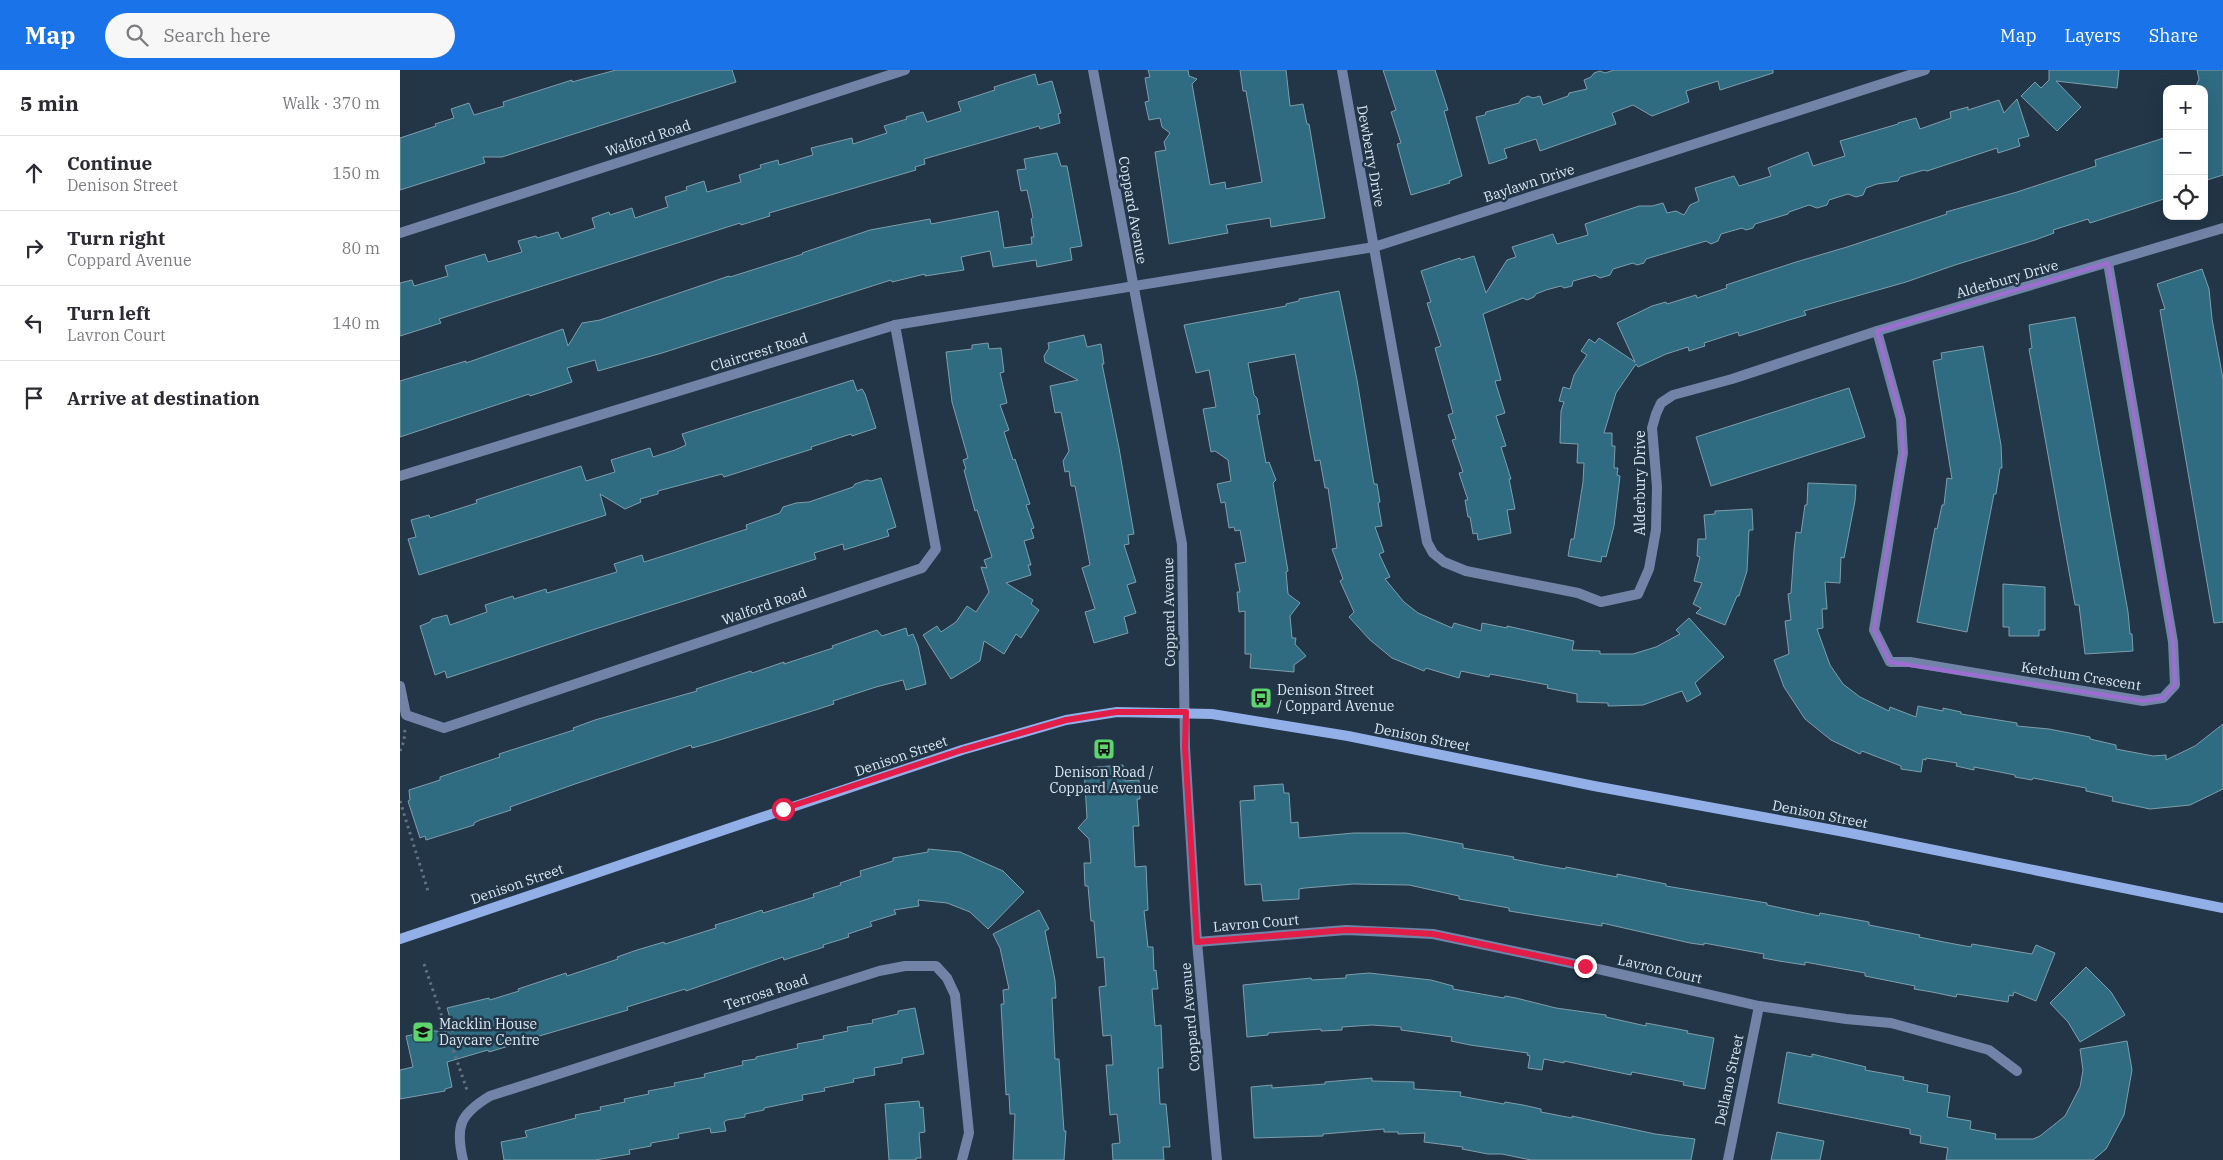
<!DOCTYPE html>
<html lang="en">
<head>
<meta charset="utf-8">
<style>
	:root { --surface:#fff; --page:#f7f7f7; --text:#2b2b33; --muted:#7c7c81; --line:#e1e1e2; --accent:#1a73e8 }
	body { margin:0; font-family:"IBM Plex Serif",serif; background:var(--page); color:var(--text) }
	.controls { position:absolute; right:15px; top:15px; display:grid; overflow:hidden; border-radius:10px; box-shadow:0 5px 20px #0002 }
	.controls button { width:45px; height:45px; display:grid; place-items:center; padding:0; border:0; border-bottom:1px solid var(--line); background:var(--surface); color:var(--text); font:25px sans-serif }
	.stop { position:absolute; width:15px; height:15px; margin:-11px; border:4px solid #e11d48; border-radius:50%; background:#fff }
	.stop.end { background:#e11d48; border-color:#fff; box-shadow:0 1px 5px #0008 }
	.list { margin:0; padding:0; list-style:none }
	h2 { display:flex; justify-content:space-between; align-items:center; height:65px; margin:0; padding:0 20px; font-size:21px }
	h2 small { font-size:16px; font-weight:400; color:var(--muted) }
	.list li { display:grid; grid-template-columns:32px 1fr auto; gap:15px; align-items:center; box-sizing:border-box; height:75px; padding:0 20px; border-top:1px solid var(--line) }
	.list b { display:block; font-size:19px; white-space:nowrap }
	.list p { margin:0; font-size:16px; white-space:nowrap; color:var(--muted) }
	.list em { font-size:16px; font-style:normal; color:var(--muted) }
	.icon { flex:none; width:28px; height:28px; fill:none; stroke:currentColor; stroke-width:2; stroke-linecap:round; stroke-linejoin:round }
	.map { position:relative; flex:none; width:1823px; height:1090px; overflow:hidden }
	header { display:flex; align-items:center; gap:30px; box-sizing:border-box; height:70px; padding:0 25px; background:var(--accent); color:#fff }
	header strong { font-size:24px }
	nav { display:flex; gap:28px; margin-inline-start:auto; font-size:18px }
	.search { width:350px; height:45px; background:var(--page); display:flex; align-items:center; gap:12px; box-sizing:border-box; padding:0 18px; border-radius:28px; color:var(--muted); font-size:19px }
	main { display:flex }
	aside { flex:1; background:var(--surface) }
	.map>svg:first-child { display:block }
</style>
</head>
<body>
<header>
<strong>Map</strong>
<div class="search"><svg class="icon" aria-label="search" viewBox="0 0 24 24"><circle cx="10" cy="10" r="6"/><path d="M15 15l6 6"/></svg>Search here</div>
<nav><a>Map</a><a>Layers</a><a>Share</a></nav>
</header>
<main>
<aside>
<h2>5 min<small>Walk · 370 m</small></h2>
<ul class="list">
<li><svg class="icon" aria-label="ahead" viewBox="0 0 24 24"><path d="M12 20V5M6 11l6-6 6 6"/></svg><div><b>Continue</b><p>Denison Street</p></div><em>150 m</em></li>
<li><svg class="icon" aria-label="right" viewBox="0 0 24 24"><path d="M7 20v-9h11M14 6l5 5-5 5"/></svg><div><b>Turn right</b><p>Coppard Avenue</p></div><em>80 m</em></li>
<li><svg class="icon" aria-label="left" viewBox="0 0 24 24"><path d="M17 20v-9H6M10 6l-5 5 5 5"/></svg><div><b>Turn left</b><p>Lavron Court</p></div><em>140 m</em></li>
<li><svg class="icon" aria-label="arrive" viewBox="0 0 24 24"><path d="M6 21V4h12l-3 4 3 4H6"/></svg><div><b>Arrive at destination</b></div></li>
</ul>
</aside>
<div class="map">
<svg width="1823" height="1090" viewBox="0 0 1823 1090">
	<rect width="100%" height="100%" fill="#223648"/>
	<g fill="#2f6c82" stroke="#7e9eab">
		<polygon points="216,0 332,0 336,12 102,87 83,87 85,93 0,120 0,68 36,56 35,54 54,48 51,39 69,33 74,45 104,36 103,32 172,10 172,12"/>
		<polygon points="748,0 788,0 789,6 797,9 792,14 810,115 825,112 826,119 862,112 846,21 843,21 840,0 886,0 890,36 903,34 907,54 909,54 925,148 871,157 870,148 826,155 828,163 769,174 755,82 766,80 764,72 770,63 762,57 760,48 749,50 745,32 749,31 745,8 750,7"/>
		<polygon points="983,0 1035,0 1048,40 1044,41 1062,106 1049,111 1050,113 1011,125 997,74 1001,73 991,42 996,40"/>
		<polygon points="1214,0 1373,0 1373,3 1320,20 1318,11 1286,21 1289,32 1252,46 1233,35 1212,43 1216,54 1140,81 1136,69 1104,79 1107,88 1089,94 1076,47 1085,45 1086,42 1119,33 1121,29 1128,26 1133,28 1140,26 1143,35 1168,26 1169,23 1187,19 1184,10 1191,7 1194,3 1200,1 1205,3"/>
		<polygon points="1649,0 1719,0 1717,18 1656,11 1681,37 1657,61 1621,26 1635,12 1641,18 1649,10"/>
		<polygon points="1797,0 1823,0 1823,105 1804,111 1804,18 1796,16 1799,9"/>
		<polygon points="635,4 638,15 652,11 661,43 658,44 660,53 640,59 639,56 524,89 525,94 515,97 516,100 369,143 370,146 341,155 340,153 39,249 41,253 0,266 0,213 12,210 14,216 48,206 45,196 85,184 88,192 122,182 118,171 136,166 137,168 158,162 161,169 195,158 192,148 209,142 210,145 232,138 235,148 268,137 265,127 287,120 286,117 304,111 307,122 327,116 341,112 339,105 361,98 360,95 378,90 379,95 413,85 411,78 452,68 453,74 487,63 484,56 507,49 506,47 523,42 527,52 561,41 558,32 595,20 594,17"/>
		<polygon points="1617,29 1629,66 1618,69 1620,76 1598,83 1597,78 1527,101 1524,100 1500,107 1498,111 1477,114 1466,118 1463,125 1456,127 1448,124 1429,130 1427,135 1417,138 1409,135 1389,142 1388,144 1355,154 1353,158 1346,160 1342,158 1321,164 1318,171 1311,174 1306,171 1246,189 1244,193 1237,195 1233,193 1213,199 1210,205 1200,208 1195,205 1173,211 1172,216 1164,218 1161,216 1146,220 1136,224 1134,227 1127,230 1123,228 1083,244 1101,310 1095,311 1105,343 1096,346 1106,376 1101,377 1111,409 1109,409 1115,439 1107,440 1111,463 1078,470 1077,463 1073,464 1070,447 1068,447 1065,430 1068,430 1059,403 1063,402 1052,370 1056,369 1048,345 1053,343 1035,278 1041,276 1027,233 1031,232 1021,201 1060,188 1061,190 1074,186 1086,223 1107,190 1116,187 1112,177 1153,164 1157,174 1188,165 1185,154 1239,136 1252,136 1263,133 1267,143 1276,141 1284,145 1290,135 1299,131 1295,118 1334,106 1339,116 1371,106 1368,98 1408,82 1413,96 1445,86 1440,71 1498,54 1498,53 1516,48 1520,59 1551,48 1550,42 1568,37 1568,40 1599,30 1604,43"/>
		<polygon points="1767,67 1767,128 1690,153 1688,149 1653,160 1654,163 1635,170 1555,195 1506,212 1404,241 1406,245 1389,250 1339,266 1338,262 1304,273 1305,276 1289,281 1288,277 1266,284 1238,297 1236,294 1216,323 1204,363 1212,363 1212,376 1215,376 1214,398 1218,398 1217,405 1220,406 1214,456 1206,487 1202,486 1201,492 1168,486 1171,469 1174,469 1183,412 1184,393 1177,393 1178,374 1160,373 1161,341 1164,332 1159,331 1163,317 1170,319 1174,305 1187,285 1181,281 1189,269 1195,273 1199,268 1235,292 1217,253 1252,236 1266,232 1267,234 1296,225 1297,228 1327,218 1326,215 1396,192 1447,177 1547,144 1546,142 1617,122 1696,96 1695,90"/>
		<polygon points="657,83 661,96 667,96 682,176 670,178 672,190 637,197 636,190 593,197 590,181 561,187 564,200 525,206 525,204 492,212 491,210 262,283 198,301 195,290 167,298 172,312 130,326 129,324 0,367 0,311 66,291 66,293 163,259 168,276 182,253 200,250 329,206 330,207 403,184 402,183 470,160 530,149 531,154 598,141 604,178 632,174 631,167 634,167 631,149 633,147 627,120 621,121 617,100 626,99 624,89"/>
		<polygon points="1802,199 1809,219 1812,249 1823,309 1823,552 1814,553 1760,240 1765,239 1757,214"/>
		<polygon points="939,221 957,310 974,414 977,414 980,432 978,433 982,456 975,457 984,482 979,484 990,507 985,509 1004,532 1018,543 1052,558 1054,553 1081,561 1082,553 1107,558 1107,556 1174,571 1172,580 1200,581 1200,584 1233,584 1256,577 1280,564 1276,560 1289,548 1324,587 1295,613 1301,624 1287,632 1282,621 1243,635 1208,636 1208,633 1177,632 1177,624 1147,618 1148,615 1090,604 1089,607 1061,601 1059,608 1026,598 1024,601 992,588 970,570 949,547 954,542 940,511 943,509 932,479 937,478 928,418 925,418 920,390 915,391 895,284 848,293 854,325 857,328 860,344 857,345 866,393 869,392 876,410 873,413 888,501 886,502 888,524 900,533 890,546 892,568 896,568 895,574 906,586 894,595 894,602 850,598 851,584 845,584 845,541 839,542 837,522 840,522 835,494 846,492 840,460 835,461 834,457 829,458 825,432 821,433 817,414 831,411 828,390 815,381 811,382 803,339 816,337 809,300 796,303 784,255 886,236 886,234 899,231 899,229"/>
		<polygon points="1675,247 1728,542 1730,564 1732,564 1733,581 1685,584 1679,535 1675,535 1629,279 1632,278 1629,255"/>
		<polygon points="684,265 687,277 701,274 704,294 702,294 719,378 734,464 728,465 729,474 724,475 736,512 727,515 736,543 724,547 728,563 694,573 685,542 695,539 682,498 690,495 675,416 671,416 669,401 665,402 663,391 669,381 661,342 655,343 650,316 678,310 645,292 644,286 649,278 648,273"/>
		<polygon points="588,273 589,279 601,278 604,302 600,303 607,333 600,335 609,360 604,362 613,390 615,389 630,434 626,435 634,458 631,459 634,468 624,471 631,495 628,495 631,505 606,513 633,530 631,534 639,540 621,568 616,564 604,584 584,571 580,591 551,609 523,565 537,556 541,562 556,552 567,536 576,542 589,522 581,497 587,498 584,490 592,487 577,440 575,441 564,400 566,399 563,390 568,388 552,332 546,282 572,279 572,275"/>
		<polygon points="1583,276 1601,375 1602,398 1600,398 1596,424 1594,424 1567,562 1517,552 1535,458 1537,459 1542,435 1544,435 1547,408 1552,409 1533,291 1542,289 1541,283"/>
		<polygon points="453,310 457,321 462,319 465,324 476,358 452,366 451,364 411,377 412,379 324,407 322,404 258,421 258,424 240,429 241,432 225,439 200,424 206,445 19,505 8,469 16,467 11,450 29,445 30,448 77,433 76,430 181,396 186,411 215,402 211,390 250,378 253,387 275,380 286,375 282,364"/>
		<polygon points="1449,318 1465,367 1311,416 1296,367"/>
		<polygon points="481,408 496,457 487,460 489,466 444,480 443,474 414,483 416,489 189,561 47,608 45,601 35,605 20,556 30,552 32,549 47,545 50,555 87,542 85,535 113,526 114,529 146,519 147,523 217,502 214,494 242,485 244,492 276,482 347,459 346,455 380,443 383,437 396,433 409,432 453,417 455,414 467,410 471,411"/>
		<polygon points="1408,413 1456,415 1455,431 1444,488 1441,487 1440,513 1425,512 1427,539 1422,539 1423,558 1417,559 1430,595 1443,614 1460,627 1489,641 1490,637 1516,647 1518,636 1543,641 1543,638 1561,642 1561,644 1617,653 1617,656 1649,659 1690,667 1690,669 1716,675 1716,679 1753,686 1766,685 1766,690 1795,676 1823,654 1823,719 1790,735 1750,739 1712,731 1713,727 1686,721 1686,718 1633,708 1632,710 1615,707 1615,705 1574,697 1574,700 1556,696 1557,693 1526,688 1526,690 1523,689 1521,702 1501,699 1501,696 1462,681 1460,684 1431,670 1405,649 1384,617 1374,590 1389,584 1385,551 1391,550 1388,524 1391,523 1394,480 1396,462 1401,463 1405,435 1407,435"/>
		<polygon points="1352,439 1353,460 1349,460 1347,501 1339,526 1337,526 1325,555 1296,543 1301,538 1293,534 1302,513 1294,511 1300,487 1297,486 1298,469 1306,469 1304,445 1315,444 1315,441"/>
		<polygon points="1603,514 1645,517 1645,560 1639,560 1639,566 1609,566 1609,557 1603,557"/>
		<polygon points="506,558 508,566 513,564 518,576 526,614 506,620 503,610 476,617 433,631 434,634 406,643 310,673 292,678 291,675 175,714 110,737 111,740 80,750 74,753 74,755 26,770 25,766 20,768 8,731 10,730 9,720 40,710 40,707 100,687 99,684 174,660 173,658 195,650 297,621 296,619 351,601 352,603 384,592 384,594 433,578 432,576 477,560 482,566"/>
		<polygon points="723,695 725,711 739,710 740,729 737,729 739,756 733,756 735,797 746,796 748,840 744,841 748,877 753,877 754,901 756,900 758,919 752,919 755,956 761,955 763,998 758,998 760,1034 766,1034 770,1077 763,1077 764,1090 713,1090 712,1074 720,1073 717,1044 710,1045 706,995 713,995 711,965 703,966 699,917 706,916 704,887 697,888 694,851 691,851 688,816 685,816 684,793 691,793 689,769 678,758 687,748 684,698"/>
		<polygon points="883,714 884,723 889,723 891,753 898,752 899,768 954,763 1006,763 1063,774 1063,778 1114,787 1113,789 1143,795 1165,799 1166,797 1217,807 1217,804 1266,814 1266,816 1367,833 1367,835 1419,846 1420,843 1469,852 1469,855 1520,865 1519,867 1549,873 1571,877 1572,874 1632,884 1636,875 1655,883 1636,931 1614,922 1613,926 1609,925 1608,932 1557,924 1556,927 1532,922 1514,919 1515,916 1465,906 1465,903 1405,892 1405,895 1379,891 1363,888 1364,884 1304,873 1304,875 1290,873 1202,853 1202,856 1109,841 1109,838 1059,829 1059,826 1009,815 953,814 905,818 899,819 899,829 863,831 861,814 845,815 840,731 855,730 854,716"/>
		<polygon points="528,779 560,782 603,801 624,822 588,859 570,842 547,833 518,830 519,836 494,840 496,844 470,852 472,856 448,864 449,867 423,875 424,877 384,890 383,887 286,921 285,919 227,937 228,940 129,969 130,972 113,977 112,975 89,982 88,980 47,992 52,1017 45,1019 45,1021 0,1029 0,1000 13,997 6,966 31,961 54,961 47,938 89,928 90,930 119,921 118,919 166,903 167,906 218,889 217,887 237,880 264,872 265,874 316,858 315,855 335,849 362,840 363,843 414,827 413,824 441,815 440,813 461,806 460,801 493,791 493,788 528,782"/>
		<polygon points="639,840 649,859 645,861 655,910 656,928 652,928 653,948 655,989 659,989 664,1061 666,1061 664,1090 613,1090 615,1044 610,1044 609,1024 606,1025 601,934 604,934 603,920 609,919 600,878 593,864"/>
		<polygon points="1686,897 1711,922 1725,945 1680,972 1668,952 1650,933"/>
		<polygon points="969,903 1031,910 1053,916 1053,919 1104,928 1105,926 1116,928 1156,938 1206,945 1206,947 1246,956 1246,953 1278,959 1288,961 1287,963 1314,968 1305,1019 1283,1015 1284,1012 1232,1002 1231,1005 1164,991 1164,993 1144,989 1142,1000 1128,998 1130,986 1127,985 1128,983 1070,975 1051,971 1052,967 1001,960 1001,957 972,955 942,957 942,960 921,961 921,959 868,963 868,965 847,967 843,915 911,908 912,910 946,908 946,905"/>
		<polygon points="515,938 524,984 502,988 502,993 474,998 475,1005 453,1009 454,1012 424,1018 425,1021 402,1025 403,1030 364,1038 364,1040 345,1044 345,1047 327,1050 324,1052 326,1061 311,1063 310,1058 278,1064 279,1068 251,1073 251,1076 229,1080 230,1084 195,1090 104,1090 101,1072 127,1067 125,1061 176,1048 175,1045 201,1040 200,1037 225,1032 224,1029 249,1024 248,1021 275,1016 274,1013 305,1007 304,1004 343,995 342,991 356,989 356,987 398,978 397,974 424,969 423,966 448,961 447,957 473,953 472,950 498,944 498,941"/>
		<polygon points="1727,971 1732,1000 1724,1045 1706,1079 1693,1090 1546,1090 1548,1078 1520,1073 1521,1066 1510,1064 1510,1059 1378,1033 1387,982 1412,987 1412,984 1466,997 1465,1000 1504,1007 1503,1010 1528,1015 1527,1022 1550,1026 1547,1047 1571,1051 1570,1059 1596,1064 1595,1069 1633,1069 1640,1066 1665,1046 1680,1017 1683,1000 1680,979"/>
		<polygon points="972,1008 972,1011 1014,1012 1014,1019 1061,1022 1060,1026 1104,1034 1105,1032 1123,1035 1141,1039 1141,1042 1172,1048 1172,1046 1255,1064 1295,1069 1291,1090 1131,1090 1102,1084 1088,1084 1062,1079 1063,1077 1024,1072 1025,1063 998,1064 998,1062 984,1062 984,1059 923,1064 923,1066 854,1068 851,1017 872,1015 872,1018 925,1014 925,1012"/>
		<polygon points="519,1031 520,1038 523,1037 525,1062 519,1063 521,1088 516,1088 516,1090 489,1090 485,1034"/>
		<polygon points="1377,1062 1424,1071 1420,1090 1371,1090"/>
	</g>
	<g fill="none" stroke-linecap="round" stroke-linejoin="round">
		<g stroke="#617282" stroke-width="3" stroke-dasharray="2.5 4" stroke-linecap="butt">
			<polyline points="0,681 4,671 5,658"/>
			<polyline points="0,731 28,821"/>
			<polyline points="24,894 68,1023"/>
		</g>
		<g stroke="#7183a7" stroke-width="10">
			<polyline points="693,0 782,474 785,677 797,872 817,1090"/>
			<polyline points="942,0 1027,472 1033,483 1044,492 1066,501 1178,523 1201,532 1238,524 1249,499 1256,460 1257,417 1252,358 1256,344 1261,333 1273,325 1332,309 1477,261 1823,158"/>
			<polyline points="0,163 505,0"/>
			<polyline points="1477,261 1501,349 1503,383 1474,560 1490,592 1510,592 1743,631 1763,628 1775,615 1773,572 1708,193"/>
			<polyline points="0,406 495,255 974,177 1525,0"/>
			<polyline points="0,616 6,645 44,658 522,498 536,479 495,255"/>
			<polyline points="797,872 946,860 1033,864 1185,896 1359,936 1446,949 1491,953 1589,980 1617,1001"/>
			<path d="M 63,1090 C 55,1056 60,1044 90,1026 L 479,901 L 505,896 L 536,896 L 547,908 L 555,925 L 569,1063 L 562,1090"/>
			<polyline points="1328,1090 1359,936"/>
		</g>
		<polyline stroke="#92afe8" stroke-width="10" points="0,869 562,680 666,650 717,642 812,644 948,666 1194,716 1450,763 1823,838"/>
	</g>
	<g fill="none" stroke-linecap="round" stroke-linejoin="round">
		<polyline stroke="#e11d48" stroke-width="6" points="383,739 562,680 666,650 716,642 786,642 785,677 797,872 946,860 985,861 1033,864 1185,896"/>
	</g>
	<path fill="none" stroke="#9d6ed1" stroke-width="4" stroke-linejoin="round" d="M 1708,193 L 1773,572 L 1775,615 L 1763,628 L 1743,631 L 1490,592 L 1474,560 L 1503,383 L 1501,349 L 1477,261 Z"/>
	<defs>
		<g id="bus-square" transform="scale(1.125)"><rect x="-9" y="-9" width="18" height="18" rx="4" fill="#5cd56d" stroke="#223648"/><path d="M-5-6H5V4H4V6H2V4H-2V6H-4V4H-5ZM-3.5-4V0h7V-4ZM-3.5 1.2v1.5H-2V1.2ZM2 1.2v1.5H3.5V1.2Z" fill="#111"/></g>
		<g id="school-square" transform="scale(1.125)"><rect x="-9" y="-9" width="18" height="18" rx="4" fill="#5cd56d" stroke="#223648"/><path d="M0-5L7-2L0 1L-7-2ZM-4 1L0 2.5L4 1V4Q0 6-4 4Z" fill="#111"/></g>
	</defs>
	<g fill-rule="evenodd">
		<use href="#bus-square" x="861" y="628"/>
		<use href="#bus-square" x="704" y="679"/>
		<use href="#school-square" x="23" y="962"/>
	</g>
	<g text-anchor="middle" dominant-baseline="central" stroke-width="5" stroke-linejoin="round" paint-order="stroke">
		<g font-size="14" fill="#dce8f3" stroke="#223648">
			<text transform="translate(248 68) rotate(-18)">Walford Road</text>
			<text transform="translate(971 86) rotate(80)">Dewberry Drive</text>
			<text transform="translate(1129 113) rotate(-18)">Baylawn Drive</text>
			<text transform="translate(733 140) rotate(80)">Coppard Avenue</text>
			<text transform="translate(1607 209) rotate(-16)">Alderbury Drive</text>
			<text transform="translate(359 282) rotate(-17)">Claircrest Road</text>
			<text transform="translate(1240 413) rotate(-90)">Alderbury Drive</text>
			<text transform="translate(364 536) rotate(-19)">Walford Road</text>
			<text transform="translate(769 542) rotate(-91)">Coppard Avenue</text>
			<text transform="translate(1681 606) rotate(9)">Ketchum Crescent</text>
			<text transform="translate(1022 667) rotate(11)">Denison Street</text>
			<text transform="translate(501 686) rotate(-19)">Denison Street</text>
			<text transform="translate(1420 744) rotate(11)">Denison Street</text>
			<text transform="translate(117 814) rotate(-19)">Denison Street</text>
			<text transform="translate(856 853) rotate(-5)">Lavron Court</text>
			<text transform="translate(1260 899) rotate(13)">Lavron Court</text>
			<text transform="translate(366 922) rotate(-18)">Terrosa Road</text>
			<text transform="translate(790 947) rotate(-95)">Coppard Avenue</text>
			<text transform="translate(1329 1010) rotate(-78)">Dellano Street</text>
		</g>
		<g font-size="14" fill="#dce8f3" stroke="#223648" text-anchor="start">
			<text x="877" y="620">Denison Street<tspan x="877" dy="16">/ Coppard Avenue</tspan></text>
			<text x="704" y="702" text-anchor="middle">Denison Road /<tspan x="704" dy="16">Coppard Avenue</tspan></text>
			<text x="39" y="954">Macklin House<tspan x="39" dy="16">Daycare Centre</tspan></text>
		</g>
	</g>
</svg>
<div class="controls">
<button>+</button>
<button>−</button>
<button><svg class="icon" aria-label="locate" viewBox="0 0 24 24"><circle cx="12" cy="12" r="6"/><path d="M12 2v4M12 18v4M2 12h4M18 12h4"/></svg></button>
</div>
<div class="stop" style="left:383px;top:739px"></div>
<div class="stop end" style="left:1185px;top:896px"></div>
</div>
</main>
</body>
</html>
